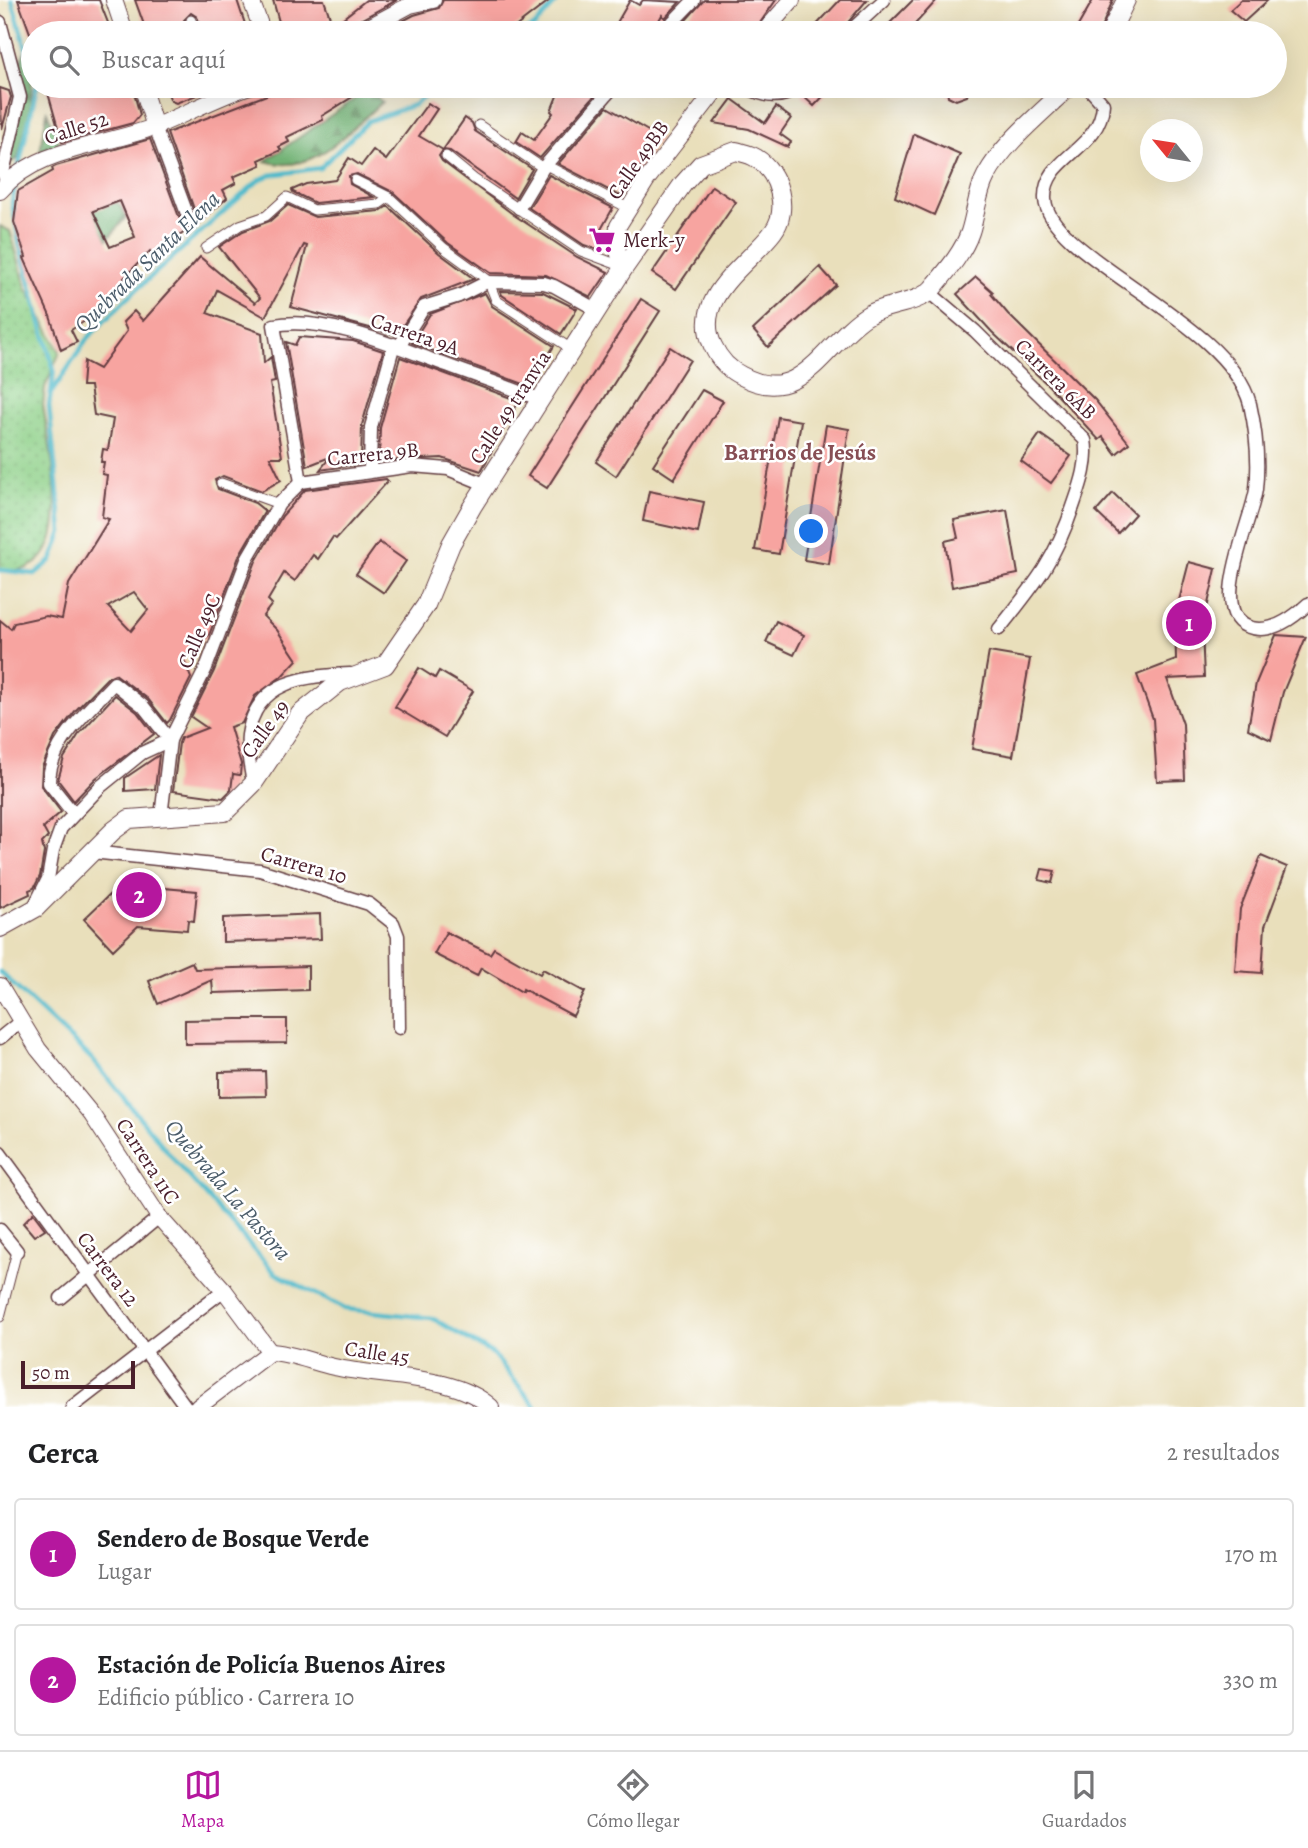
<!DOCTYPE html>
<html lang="es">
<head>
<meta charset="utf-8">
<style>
	:root { --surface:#fff; --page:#f6f6f6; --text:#202124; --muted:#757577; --line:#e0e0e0; --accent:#b5179e }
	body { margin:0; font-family:Alegreya,serif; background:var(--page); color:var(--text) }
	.compass { position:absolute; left:1140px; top:119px; width:63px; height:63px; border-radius:50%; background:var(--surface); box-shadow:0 7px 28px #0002; rotate:300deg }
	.scale { position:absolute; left:21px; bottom:18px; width:114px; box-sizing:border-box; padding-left:7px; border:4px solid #4a1f2b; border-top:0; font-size:19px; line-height:24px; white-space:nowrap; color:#4a1f2b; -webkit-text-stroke:5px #fff; paint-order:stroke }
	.you { position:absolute; left:812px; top:532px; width:24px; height:24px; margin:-18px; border:5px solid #fff; border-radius:50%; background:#1a73e8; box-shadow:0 0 0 10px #1a73e833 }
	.badge { display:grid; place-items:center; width:46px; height:46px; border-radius:50%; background:var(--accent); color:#fff; font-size:23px; font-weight:700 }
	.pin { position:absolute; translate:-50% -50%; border:4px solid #fff; box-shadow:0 2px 7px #0006 }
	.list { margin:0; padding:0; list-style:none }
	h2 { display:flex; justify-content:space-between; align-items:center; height:91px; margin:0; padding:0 28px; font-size:30px }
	h2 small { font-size:23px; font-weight:400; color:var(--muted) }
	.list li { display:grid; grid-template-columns:46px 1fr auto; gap:21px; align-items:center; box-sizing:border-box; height:112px; margin:0 14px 14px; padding:0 14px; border:2px solid var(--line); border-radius:7px }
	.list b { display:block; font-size:26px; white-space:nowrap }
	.list p { margin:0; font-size:23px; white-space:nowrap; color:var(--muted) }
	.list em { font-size:23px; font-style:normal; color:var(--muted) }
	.icon { flex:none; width:38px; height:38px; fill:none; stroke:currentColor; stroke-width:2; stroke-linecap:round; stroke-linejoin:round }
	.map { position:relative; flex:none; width:1308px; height:1407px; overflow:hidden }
	.search { position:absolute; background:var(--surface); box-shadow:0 7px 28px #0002; left:21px; right:21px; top:21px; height:77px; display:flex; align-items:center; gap:18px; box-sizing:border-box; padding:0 24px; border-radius:38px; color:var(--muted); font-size:26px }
	.sheet { height:343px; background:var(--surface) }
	nav { display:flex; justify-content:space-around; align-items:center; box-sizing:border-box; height:98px; border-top:2px solid var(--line); background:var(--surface); font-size:19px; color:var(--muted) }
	nav a { display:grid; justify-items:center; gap:4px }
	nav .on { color:var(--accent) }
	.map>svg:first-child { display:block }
</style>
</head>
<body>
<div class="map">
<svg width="1308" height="1407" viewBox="0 0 1308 1407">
	<defs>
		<pattern id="green-dots" width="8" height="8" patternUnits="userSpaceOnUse" patternTransform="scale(1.75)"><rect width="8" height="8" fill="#8ed088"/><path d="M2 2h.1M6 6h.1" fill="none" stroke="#7cb276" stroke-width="1.8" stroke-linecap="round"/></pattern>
		<pattern id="forest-firs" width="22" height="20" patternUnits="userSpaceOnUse" patternTransform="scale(1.75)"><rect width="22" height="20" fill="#72b274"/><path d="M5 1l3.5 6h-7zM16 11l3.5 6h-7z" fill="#60905f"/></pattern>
	</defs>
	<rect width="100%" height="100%" fill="#fff"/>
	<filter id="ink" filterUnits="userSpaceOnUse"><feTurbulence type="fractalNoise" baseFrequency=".0143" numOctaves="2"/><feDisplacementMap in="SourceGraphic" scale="14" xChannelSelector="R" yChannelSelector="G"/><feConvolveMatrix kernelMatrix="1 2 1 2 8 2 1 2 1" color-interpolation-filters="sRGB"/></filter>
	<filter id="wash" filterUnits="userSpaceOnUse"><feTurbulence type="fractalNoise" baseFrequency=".00686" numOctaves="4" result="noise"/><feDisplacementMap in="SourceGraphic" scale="28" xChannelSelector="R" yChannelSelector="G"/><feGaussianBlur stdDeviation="1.57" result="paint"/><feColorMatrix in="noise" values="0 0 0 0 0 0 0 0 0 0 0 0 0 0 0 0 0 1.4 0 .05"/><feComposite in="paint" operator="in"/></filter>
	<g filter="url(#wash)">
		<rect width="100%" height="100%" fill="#e9dfbb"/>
		<path fill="url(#green-dots)" stroke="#6c785a" stroke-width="2" d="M 0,226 L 10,231 L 26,287 L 60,352 L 45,387 L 43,405 C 49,451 85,581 0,570 Z"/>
		<g fill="url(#forest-firs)" stroke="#5e6850" stroke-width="2">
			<path d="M 25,51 C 40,91 28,120 18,159 L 9,163 L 17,68 Z"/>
			<path d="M 369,89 L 382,102 C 348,131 313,177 265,161 Z"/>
			<polygon points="47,112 60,144 39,156"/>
			<polygon points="85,195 106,206 117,202 127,216 106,241"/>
		</g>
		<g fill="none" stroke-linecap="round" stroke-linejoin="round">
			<g stroke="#4eb9ca" stroke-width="4.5">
				<polyline points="12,0 33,73"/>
				<polyline points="522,33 534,27 558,0"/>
				<polyline points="18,170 37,86"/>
				<polyline points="52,392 88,338 126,299 259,180 270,175 320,168 368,121 414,105 437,86"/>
				<polyline points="0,570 35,574 52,560 62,532 49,406 54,370 20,246 12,203 15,185"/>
				<polyline points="0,972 92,1059 176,1162 275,1273 345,1309 432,1318 493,1354 536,1407"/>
			</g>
		</g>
		<g id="blocks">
			<g fill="#f7a4a0" fill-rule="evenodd">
				<polygon points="18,0 99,0 112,33 30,33"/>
				<polygon points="135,0 237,0 248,33 203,33 197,17 191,13 184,20 189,33 147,33"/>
				<polygon points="273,0 324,0 333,26 366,0 397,0 353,24 348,33 282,33"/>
				<polygon points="443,0 550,0 514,28 517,33 380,33 414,15 439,8"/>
				<polygon points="630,0 639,5 643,0 680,2 665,18 662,15 652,33 611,33"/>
				<polygon points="704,0 776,0 753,33 680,33 677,30"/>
				<polygon points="840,0 867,0 839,33 809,33"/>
				<polygon points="913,0 937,0 907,33 861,33 871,24 880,33"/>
				<polygon points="1093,0 1113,0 1099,33 1074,33"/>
				<polygon points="1241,0 1268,0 1244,22 1230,10"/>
				<polygon points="46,86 132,86 140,115 133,123 62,142"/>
				<polygon points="165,86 209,86 210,90 176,103 171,101"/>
				<polygon points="290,86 370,86 322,116 323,120 287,137 289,142 279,147 281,150 259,160 261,165 233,177 236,183 223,190 227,198 199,223 167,133"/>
				<polygon points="561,86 603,86 540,158 516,142 522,132 534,140 553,113 551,111"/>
				<polygon points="809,86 833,86 814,106 802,95"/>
				<polygon points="946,86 970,86 967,96 956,100 948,96"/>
				<polygon points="0,88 9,91 11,97 2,129"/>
				<polygon points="732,99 765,123 776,107 791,118 780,134 791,142 788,147 749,129 714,123"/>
				<polygon points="428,103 437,109 419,136 443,150 439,156 442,161 514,215 577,257 608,272 591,297 546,275 491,273 448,243 393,192 357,174 349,176 350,184 374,197 315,203 293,192 292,190 306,184 335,180 349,158 361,166 373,150 386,160"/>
				<polygon points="607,107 660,138 620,196 558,164"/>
				<polygon points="465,118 472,123 475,131 532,169 515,198 450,151 443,150"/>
				<polygon points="914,134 960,154 934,215 895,197"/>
				<path d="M 150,139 L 182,225 L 188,230 L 152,254 L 150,251 L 124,278 L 126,282 L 113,294 L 115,298 L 89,314 L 91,317 L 71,330 L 77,342 L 61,350 L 50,316 L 24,258 L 26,257 L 14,222 L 18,191 L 53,171 L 52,168 L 56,166 ZM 120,201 L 135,237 L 110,247 L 93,211 Z"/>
				<polygon points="549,175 613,208 599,233 606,236 602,251 584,245 529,208"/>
				<polygon points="712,186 736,202 676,289 652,273"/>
				<path d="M 288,205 L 315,217 L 380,211 L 388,206 L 439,253 L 474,279 L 421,299 L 396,335 L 291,307 L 307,246 L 304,245 L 265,317 L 217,290 L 207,313 L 262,333 L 264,363 L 271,357 L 275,382 L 270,383 L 282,457 L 270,457 L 281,480 L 262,491 L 223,476 L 215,480 L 218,489 L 255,503 L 265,511 L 240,554 L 209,635 L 183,658 L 191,678 L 170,720 L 167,723 L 148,699 L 115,674 L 108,677 L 76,710 L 55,737 L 42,767 L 41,786 L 61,812 L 43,828 L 48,837 L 42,843 L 44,852 L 40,876 L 34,888 L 29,890 L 30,894 L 0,908 L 0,620 L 11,629 L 14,623 L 46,616 L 62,619 L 69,584 L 109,519 L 102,517 L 107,475 L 102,474 L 104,462 L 101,462 L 103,449 L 108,450 L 113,419 L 94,415 L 90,386 L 82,386 L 84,361 L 99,369 L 127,331 L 123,322 L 134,311 L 143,321 L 200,257 L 255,303 L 260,298 L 219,247 L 243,231 L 270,221 ZM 134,592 L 148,610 L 131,631 L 108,607 Z"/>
				<polygon points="820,267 836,285 768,347 753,330"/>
				<polygon points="976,277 993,292 991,294 1008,314 1095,400 1129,443 1116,454 1103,437 1099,440 1049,386 992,332 957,294"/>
				<polygon points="500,291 543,292 577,309 561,334 502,295"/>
				<polygon points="485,293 492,306 554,346 529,386 412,343 430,314"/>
				<polygon points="641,299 660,311 547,488 528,476"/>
				<polygon points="299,337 353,341 383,351 362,425 361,464 320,470 330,457 307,466 286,342 295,345"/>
				<polygon points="670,347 690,360 616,476 596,462"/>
				<polygon points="400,357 519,401 481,471 442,458 379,461 380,428"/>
				<polygon points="702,390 723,401 674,479 653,465"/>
				<polygon points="778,417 801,421 779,554 755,550"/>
				<polygon points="826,425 849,429 829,564 804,560"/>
				<polygon points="1040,434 1071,456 1051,483 1021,461"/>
				<polygon points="386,479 388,481 336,539 333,537 318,559 313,555 295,581 284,573 268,600 272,604 263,616 277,630 297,660 281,677 255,696 242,723 230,727 241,764 240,775 233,774 231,790 223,798 173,791 179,743 181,738 207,728 191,717 214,671 256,561 282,516 305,490"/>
				<polygon points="649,491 704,502 698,533 643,521"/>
				<polygon points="1113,493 1135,514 1118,533 1096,512"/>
				<polygon points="1007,510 1018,574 952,587 945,541 958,538 954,520"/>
				<polygon points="379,542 406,561 384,593 356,574"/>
				<polygon points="1189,562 1216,569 1202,630 1204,677 1167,679 1183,724 1185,780 1157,781 1153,719 1137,675 1176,660 1175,616"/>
				<polygon points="776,621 804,635 794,655 766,642"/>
				<polygon points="1276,635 1306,637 1283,692 1271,740 1248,729 1256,683"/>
				<polygon points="989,652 1030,659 1013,756 972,749"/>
				<polygon points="419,668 435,678 439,671 473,691 445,737 395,707"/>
				<polygon points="115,695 137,712 154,734 96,778 74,801 58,780 64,758 79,734"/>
				<polygon points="159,755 155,789 125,791 125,778"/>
				<polygon points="1261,856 1287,867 1265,926 1262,973 1235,971 1240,909"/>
				<polygon points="1042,869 1055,871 1052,883 1039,880"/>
				<polygon points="141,886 197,891 194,921 188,920 187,930 138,926 113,950 84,919 109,895 119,906 140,897"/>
				<polygon points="320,914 321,939 223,942 223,918"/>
				<polygon points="446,932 490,954 494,948 540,974 543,969 585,992 573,1016 523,989 522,992 481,968 477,976 434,954"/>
				<polygon points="192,962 195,969 308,966 308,990 213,993 212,980 158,1004 149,981"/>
				<polygon points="237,1019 287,1019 287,1043 185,1044 185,1020"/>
				<polygon points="265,1071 266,1096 219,1097 219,1072"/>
				<polygon points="33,1213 45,1229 34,1236 23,1223"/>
			</g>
		</g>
	</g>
	<g filter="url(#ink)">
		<use href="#blocks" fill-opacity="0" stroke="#623c41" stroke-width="2"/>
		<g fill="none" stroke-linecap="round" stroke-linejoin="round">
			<g stroke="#623c41" stroke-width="11">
				<g id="pedestrian">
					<polyline points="191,20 196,33"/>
					<polyline points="216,86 220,96"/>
					<polyline points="479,125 543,168"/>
					<polyline points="446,156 474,179 581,251 624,267"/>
					<polyline points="546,165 628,208"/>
					<polyline points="355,180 389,197 444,248 488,280 496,300 573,350"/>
					<polyline points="206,248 240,225 266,216 287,197 314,210 379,204 389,197"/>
					<polyline points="221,483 279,504"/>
					<polyline points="0,1317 17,1251"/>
				</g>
			</g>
			<g stroke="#623c41" stroke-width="15">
				<g id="minor">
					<polyline points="0,22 20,97 3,173 7,183"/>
					<polyline points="662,33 694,0"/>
					<polyline points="848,33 884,0"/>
					<path d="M 744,86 C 764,97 781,101 800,86"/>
					<path d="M 1087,86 L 1103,104 C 1101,150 1043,157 1045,199 C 1048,257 1228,320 1250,404 C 1256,431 1259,462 1256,489 C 1253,518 1204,618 1252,628 C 1273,633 1293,618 1308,604"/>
					<polyline points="155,127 190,222"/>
					<polyline points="519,208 543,168 614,86"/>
					<path d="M 929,292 L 975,331 L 1085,440 C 1089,462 1081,484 1074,504 C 1055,560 1036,583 999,629"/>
					<polyline points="400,345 424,307 459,296 487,282 544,283 554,286 597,310"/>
					<polyline points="370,471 371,427 394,344"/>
					<polyline points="301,482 412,466 448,469 487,485"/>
					<path d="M 253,784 C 251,769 246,751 248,735 C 256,680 305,676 350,674"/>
					<path d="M 73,813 L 49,783 C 49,743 88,711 114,683 L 143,706 L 170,740 L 161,817"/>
					<polyline points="92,852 260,870 369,904 393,923 398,936 399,1028"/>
					<path d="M 35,905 L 48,879 L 53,850 L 61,828 L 100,787 L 142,753 L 170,740 L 206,668 L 248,557 L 279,504 L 301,482 L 274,325 C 321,316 386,342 430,359 C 467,373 504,385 541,400"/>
					<polyline points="0,1038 21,1021"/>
					<polyline points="0,1153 186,1407"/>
					<polyline points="0,1230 17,1251"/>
					<polyline points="61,1298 159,1217"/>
					<polyline points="72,1407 224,1290"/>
				</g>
			</g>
			<g stroke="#623c41" stroke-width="18">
				<g id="tertiary">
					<polyline points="114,0 125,33"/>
					<polyline points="251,0 263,33"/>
					<polyline points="358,33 410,5 433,0"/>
					<polyline points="763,33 792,0"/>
					<polyline points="142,86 155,127"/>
					<path d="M 0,191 C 38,146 105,147 156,126 C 188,113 217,97 250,86"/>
					<polyline points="624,268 616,246 618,226 648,178 719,86"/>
					<polyline points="0,986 38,1049 92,1115 159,1217 224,1290 270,1352"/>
					<path d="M 270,1352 C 292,1353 312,1362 334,1367 C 381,1378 455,1374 491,1407"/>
					<polyline points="198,1407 270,1352"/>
				</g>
			</g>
			<g stroke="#623c41" stroke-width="20">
				<g id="secondary">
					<polyline points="1110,33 1126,0"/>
					<path d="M 0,928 L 36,908 L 113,831 L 129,819 L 225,812 L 253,784 L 300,714 L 340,682 L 385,665 L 426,605 L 451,544 L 472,507 L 624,268 L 683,184 L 701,164 L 736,151 C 742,153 750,154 756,158 C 779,172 790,210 773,232 C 748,265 690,298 713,346 C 719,359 729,370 742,376 C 802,409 826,340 868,315 C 886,304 918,304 932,289 C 946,272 963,253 970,232 C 976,214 977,192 986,176 C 1004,142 1042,113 1069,86"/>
				</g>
			</g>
			<use href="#pedestrian" stroke="#fff" stroke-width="9"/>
			<use href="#minor" stroke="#fff" stroke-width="12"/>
			<use href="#tertiary" stroke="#fff" stroke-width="16"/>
			<use href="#secondary" stroke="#fff" stroke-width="18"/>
		</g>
	</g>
	<defs>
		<g id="supermarket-bare" transform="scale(2.1)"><path d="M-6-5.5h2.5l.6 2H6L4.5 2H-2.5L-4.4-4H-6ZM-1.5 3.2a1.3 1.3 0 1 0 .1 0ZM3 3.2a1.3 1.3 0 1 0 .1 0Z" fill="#b5179e" stroke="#fff" stroke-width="2.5" paint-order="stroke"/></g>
	</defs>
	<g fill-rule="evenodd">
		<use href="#supermarket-bare" x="602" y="240"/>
	</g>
	<g text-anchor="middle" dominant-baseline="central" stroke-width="5" stroke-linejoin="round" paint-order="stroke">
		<g font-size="21" fill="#4a1f2b" stroke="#fff">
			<text transform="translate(76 128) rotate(-18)">Calle 52</text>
			<text transform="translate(638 160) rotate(-55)">Calle 49BB</text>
			<text transform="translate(415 334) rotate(19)">Carrera 9A</text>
			<text transform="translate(1056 379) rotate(45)">Carrera 6AB</text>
			<text transform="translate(510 407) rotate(-57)">Calle 49 tranvia</text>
			<text transform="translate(373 454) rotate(-6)">Carrera 9B</text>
			<text transform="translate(199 631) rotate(-67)">Calle 49C</text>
			<text transform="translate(265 729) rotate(-54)">Calle 49</text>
			<text transform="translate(304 865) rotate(16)">Carrera 10</text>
			<text transform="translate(148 1161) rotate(57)">Carrera 11C</text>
			<text transform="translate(108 1269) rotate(53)">Carrera 12</text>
			<text transform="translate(377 1353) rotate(9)">Calle 45</text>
		</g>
		<g font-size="21" fill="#4a1f2b" stroke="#fff" text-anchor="start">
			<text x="623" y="240">Merk-y</text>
		</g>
		<g font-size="23" font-style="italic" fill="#4c5d6b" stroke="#fff">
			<text transform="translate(147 262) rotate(-44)">Quebrada Santa Elena</text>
			<text transform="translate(228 1190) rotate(49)">Quebrada La Pastora</text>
		</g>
		<g font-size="23" font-weight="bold" fill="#874e54" stroke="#fff">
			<text x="800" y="452">Barrios de Jesús</text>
		</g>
	</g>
</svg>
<svg class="compass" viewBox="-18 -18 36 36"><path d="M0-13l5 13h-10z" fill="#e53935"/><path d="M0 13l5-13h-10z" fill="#757577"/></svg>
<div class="scale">50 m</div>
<div class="you"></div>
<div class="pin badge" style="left:1189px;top:623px">1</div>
<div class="pin badge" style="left:139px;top:895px">2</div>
<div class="search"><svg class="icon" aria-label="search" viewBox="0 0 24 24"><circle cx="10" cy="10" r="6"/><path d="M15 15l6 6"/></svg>Buscar aquí</div>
</div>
<section class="sheet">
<h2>Cerca<small>2 resultados</small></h2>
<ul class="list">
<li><span class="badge">1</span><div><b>Sendero de Bosque Verde</b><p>Lugar</p></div><em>170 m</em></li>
<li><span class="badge">2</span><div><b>Estación de Policía Buenos Aires</b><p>Edificio público · Carrera 10</p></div><em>330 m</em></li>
</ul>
</section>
<nav>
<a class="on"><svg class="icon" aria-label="map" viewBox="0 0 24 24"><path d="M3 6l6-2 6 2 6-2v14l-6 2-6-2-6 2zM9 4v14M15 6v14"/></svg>Mapa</a>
<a><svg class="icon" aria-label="directions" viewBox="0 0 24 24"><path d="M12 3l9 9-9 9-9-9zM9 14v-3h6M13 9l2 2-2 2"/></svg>Cómo llegar</a>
<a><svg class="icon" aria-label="saved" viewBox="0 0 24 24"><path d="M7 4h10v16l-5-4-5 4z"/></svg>Guardados</a>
</nav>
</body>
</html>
